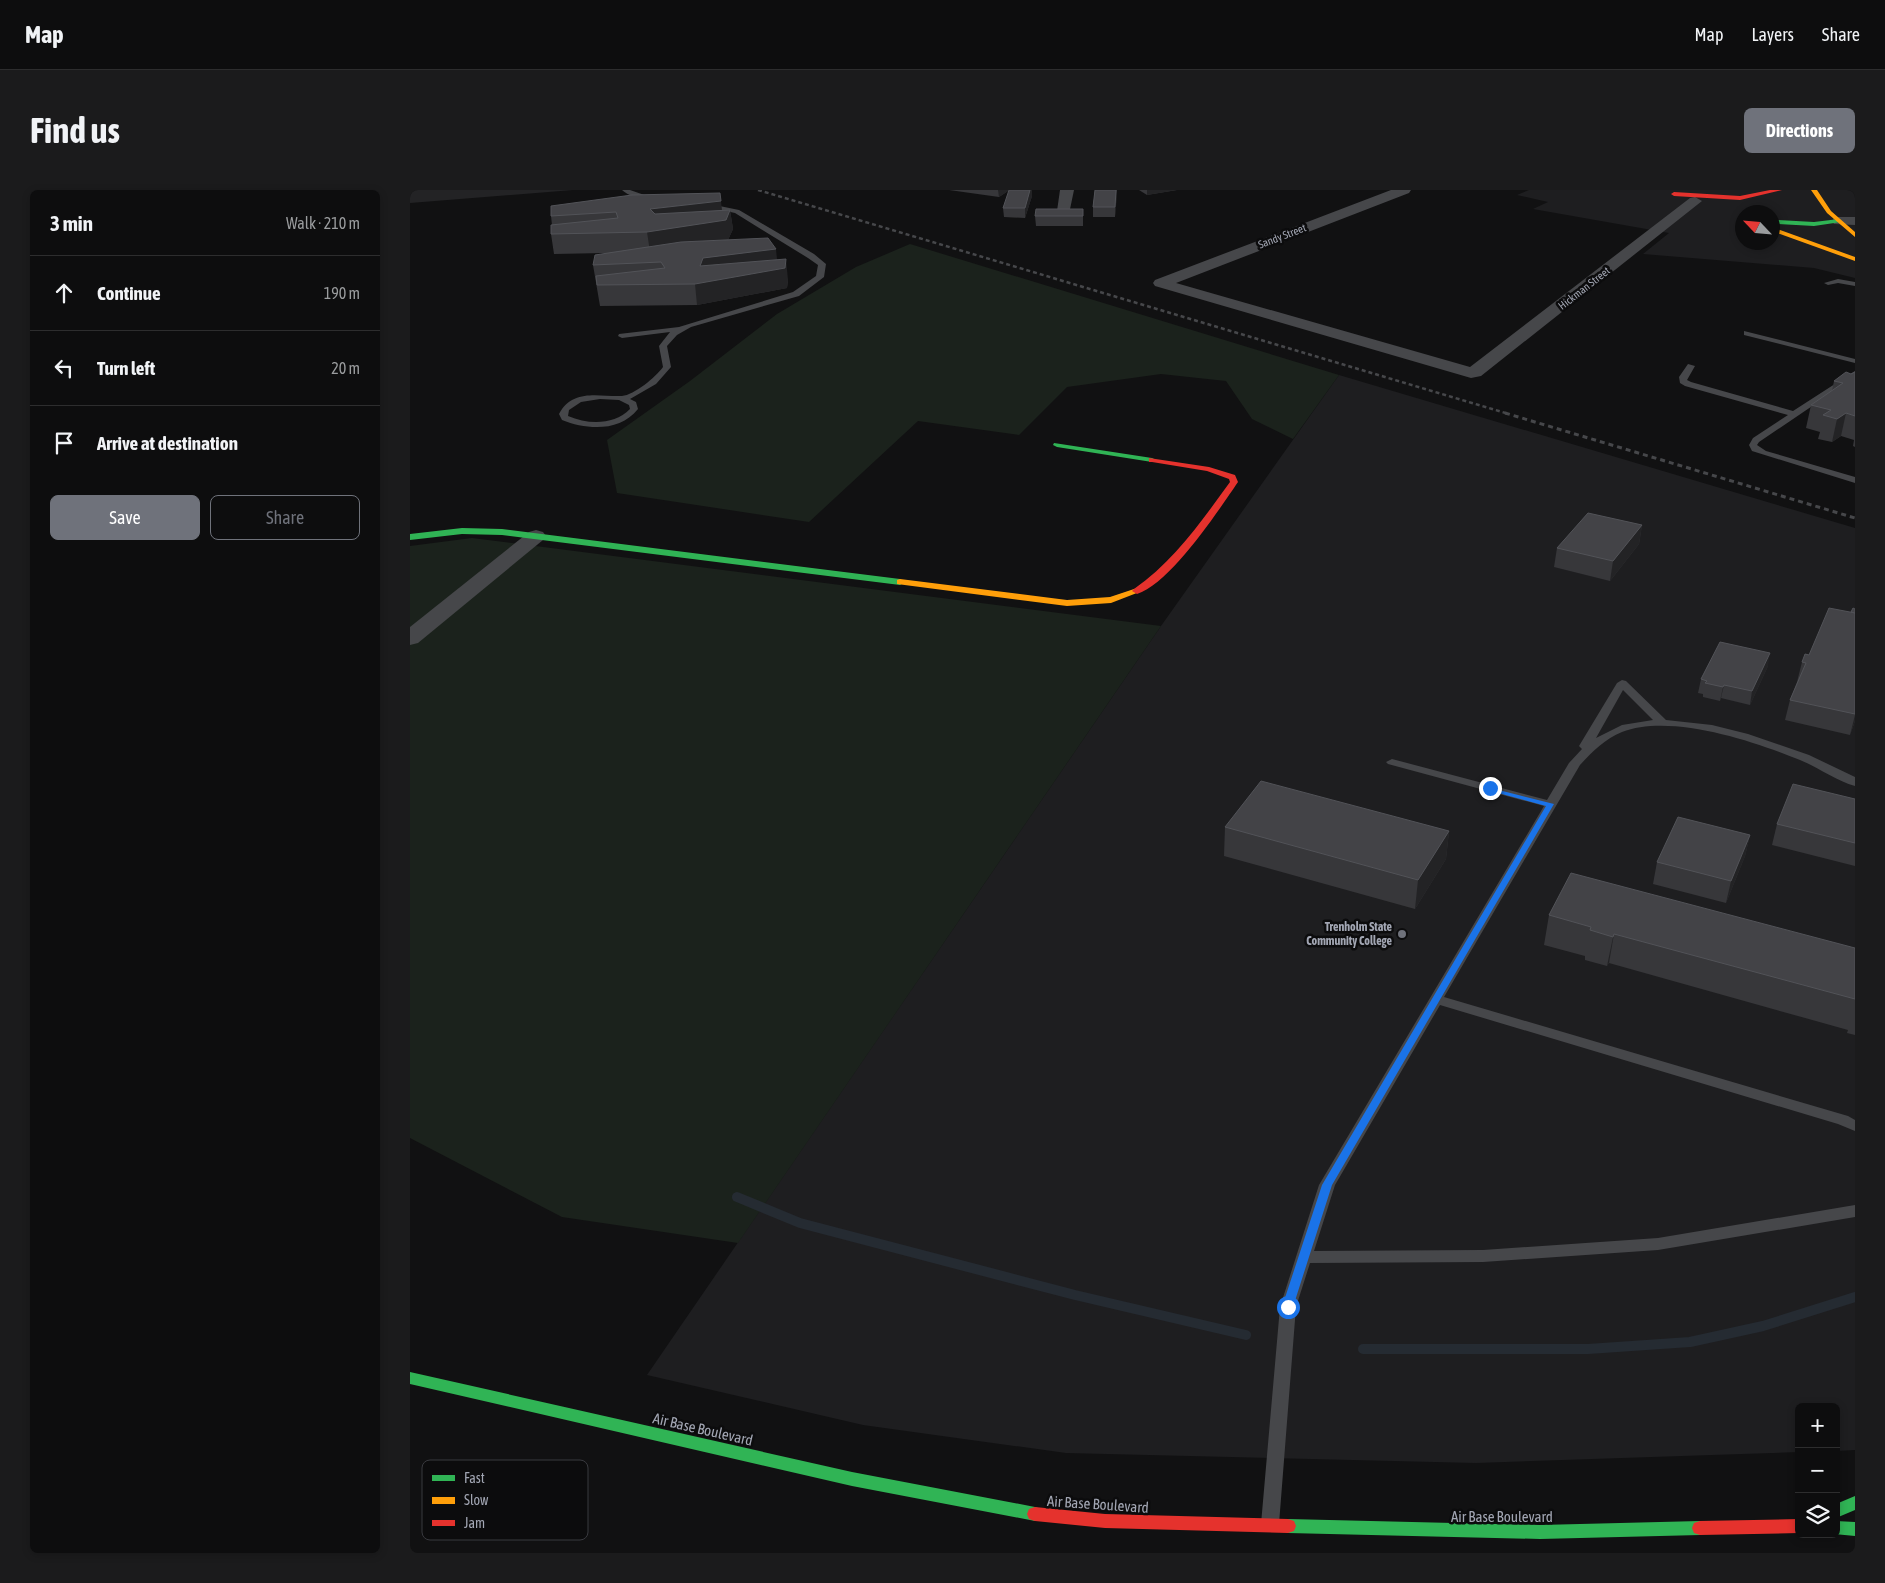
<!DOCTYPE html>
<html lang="en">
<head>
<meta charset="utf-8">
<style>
	:root { --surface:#0d0d0e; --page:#1b1b1c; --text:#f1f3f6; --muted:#9a9c9e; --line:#2d2d2e; --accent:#6f727b }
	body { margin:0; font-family:"Asap Condensed",sans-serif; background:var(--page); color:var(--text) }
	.controls { position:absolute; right:15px; bottom:15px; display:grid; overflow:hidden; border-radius:8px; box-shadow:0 2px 8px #0003 }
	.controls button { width:45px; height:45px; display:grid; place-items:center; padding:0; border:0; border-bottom:1px solid var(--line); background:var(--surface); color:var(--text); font:25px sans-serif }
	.compass { position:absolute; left:1325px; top:15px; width:45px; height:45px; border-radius:50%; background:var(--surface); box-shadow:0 2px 8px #0003; rotate:296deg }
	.stop { position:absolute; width:15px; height:15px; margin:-11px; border:4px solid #1a73e8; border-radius:50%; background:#fff }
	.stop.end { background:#1a73e8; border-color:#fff; box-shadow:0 1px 5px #0008 }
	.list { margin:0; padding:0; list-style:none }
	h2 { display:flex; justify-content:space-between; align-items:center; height:65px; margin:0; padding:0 20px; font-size:21px }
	h2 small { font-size:16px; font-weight:400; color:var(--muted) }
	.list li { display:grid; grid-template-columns:32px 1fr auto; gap:15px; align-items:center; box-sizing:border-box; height:75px; padding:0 20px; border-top:1px solid var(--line) }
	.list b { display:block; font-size:19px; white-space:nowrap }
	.list em { font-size:16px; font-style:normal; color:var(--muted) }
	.actions { display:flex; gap:10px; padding:15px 20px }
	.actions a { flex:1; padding:11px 0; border:1px solid var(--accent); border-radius:8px; text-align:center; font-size:18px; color:var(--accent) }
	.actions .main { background:var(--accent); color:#fff }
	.icon { flex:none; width:28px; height:28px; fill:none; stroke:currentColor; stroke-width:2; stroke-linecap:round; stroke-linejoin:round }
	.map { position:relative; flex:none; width:1445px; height:1363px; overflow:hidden; border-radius:8px }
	header { display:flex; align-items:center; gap:30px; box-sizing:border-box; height:70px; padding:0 25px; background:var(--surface); border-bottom:1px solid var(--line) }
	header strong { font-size:24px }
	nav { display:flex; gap:28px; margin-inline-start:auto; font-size:18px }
	.intro { display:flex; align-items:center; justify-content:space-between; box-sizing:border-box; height:120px; padding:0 30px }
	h1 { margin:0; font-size:35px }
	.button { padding:12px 22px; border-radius:8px; background:var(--accent); color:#fff; font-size:18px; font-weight:700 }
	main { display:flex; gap:30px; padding:0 30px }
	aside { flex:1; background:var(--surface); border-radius:8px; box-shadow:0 2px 8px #0003 }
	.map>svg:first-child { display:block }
</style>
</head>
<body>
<header>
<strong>Map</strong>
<nav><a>Map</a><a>Layers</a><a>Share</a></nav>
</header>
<div class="intro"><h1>Find us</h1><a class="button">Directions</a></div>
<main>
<aside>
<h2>3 min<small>Walk · 210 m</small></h2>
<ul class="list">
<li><svg class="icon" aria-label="ahead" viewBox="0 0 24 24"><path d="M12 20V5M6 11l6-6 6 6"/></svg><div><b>Continue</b></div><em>190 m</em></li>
<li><svg class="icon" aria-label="left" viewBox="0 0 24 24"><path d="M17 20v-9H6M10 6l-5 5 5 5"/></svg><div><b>Turn left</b></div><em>20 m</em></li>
<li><svg class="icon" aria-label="arrive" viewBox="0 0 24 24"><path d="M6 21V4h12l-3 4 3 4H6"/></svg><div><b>Arrive at destination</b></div></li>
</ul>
<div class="actions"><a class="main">Save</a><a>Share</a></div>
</aside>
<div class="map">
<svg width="1445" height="1363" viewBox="0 0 1445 1363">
	<rect width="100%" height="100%" fill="#111112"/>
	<g fill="#1e1e20" fill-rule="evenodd">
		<path d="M 1119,0 L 1445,0 L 1445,88 L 1404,78 L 1233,64 L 1259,43 L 1123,19 L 1138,12 L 1107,5 ZM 1332,22 L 1362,22 L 1362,52 L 1332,52 Z"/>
		<polygon points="929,185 1445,338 1445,1260 1426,1261 1426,1217 1389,1217 1389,1262 1066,1273 656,1263 453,1235 237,1185 751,436"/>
	</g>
	<g fill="#1b221c">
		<polygon points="500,54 929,185 883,249 842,229 816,191 751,184 657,197 609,245 508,231 399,332 207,303 197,250 280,191 367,124 446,77"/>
		<polygon points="62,348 751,436 328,1053 152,1027 0,948 0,356"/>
	</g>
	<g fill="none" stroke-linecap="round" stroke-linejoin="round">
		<g stroke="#252b32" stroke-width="10">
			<polyline points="327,1007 390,1033 665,1105 836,1145"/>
			<polyline points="953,1159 1178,1159 1280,1152 1353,1136 1445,1107"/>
		</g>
		<g fill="#46474a" fill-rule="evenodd">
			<path d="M 212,0 L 220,0 L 243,8 C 234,13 219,6 212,0 Z"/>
			<path d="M 295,13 L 329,20 L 404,64 L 416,74 L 414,87 L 389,106 L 281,137 L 267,145 L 257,156 L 261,177 L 246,194 L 220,209 L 226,212 L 228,219 C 210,242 177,240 152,230 L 149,224 C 163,198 189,207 212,206 C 224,205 246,187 253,177 L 249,156 L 260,142 L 212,148 L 208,146 L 209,144 L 269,137 L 383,102 L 406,86 L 408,75 L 398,68 L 325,23 L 293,16 L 292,15 ZM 190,209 L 209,210 L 219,215 L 220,219 C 204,235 179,235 158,226 L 159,220 L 171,212 Z"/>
			<polygon points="1428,89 1445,92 1445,96 1428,93 1418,95 1414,93"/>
			<polygon points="1334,141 1445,169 1445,173 1334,145"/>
			<polygon points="1278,174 1285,176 1277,190 1281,192 1383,221 1445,181 1445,187 1349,252 1347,255 1356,261 1445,287 1445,293 1342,261 1339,255 1343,248 1378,225 1275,196 1270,193 1269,187"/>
			<path d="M 1212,490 L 1216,491 L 1256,530 L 1302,535 L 1338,544 L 1399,565 L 1445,587 L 1445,596 C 1426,591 1408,577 1390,570 C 1344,551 1260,523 1212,542 C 1195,549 1182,562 1170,575 L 1034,807 L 1438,926 L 1445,930 L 1445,941 L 1428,934 L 1030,815 L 925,995 L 904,1061 L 1073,1060 L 1248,1048 L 1445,1015 L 1445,1027 L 1248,1060 L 1073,1072 L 900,1073 L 886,1117 L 869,1334 L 866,1339 L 860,1342 L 854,1339 L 851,1334 L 870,1117 L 909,995 L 1134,616 L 978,574 L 976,572 L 982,569 L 1137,610 L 1159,573 L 1172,559 L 1169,556 L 1207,493 ZM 1213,500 L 1243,530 L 1212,535 L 1186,548 Z"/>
		</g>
		<g fill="#46474a" fill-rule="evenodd">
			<polygon points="650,0 664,0 659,24 649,24 647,21"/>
			<polygon points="981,0 1001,0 999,3 766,93 1060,177 1280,8 1285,7 1292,11 1071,186 1061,188 745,96 743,93 745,90"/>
			<polygon points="1429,27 1445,27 1445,35 1424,34 1422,31 1424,28"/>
			<polygon points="126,340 133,342 136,346 133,350 8,453 0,455 0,437 119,342"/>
		</g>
		<g fill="#30b455" fill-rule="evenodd">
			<polygon points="1429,29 1431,30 1431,32 1404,36 1368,34 1365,32 1368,30 1404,32"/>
			<polygon points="644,253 742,268 746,270 742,272 647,257 643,255"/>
			<polygon points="52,338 92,339 490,389 495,392 490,395 92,345 52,344 0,350 0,344"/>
			<polygon points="0,1182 442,1282 625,1317 631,1319 633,1324 631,1329 625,1331 442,1296 0,1194"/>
			<polygon points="1445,1306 1445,1320 1426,1328 1426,1314"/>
			<polygon points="878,1329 1130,1335 1290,1331 1296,1333 1298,1338 1296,1343 1290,1345 1130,1349 878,1343 872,1341 870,1336 872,1331"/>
			<polygon points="1426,1331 1445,1332 1445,1346 1424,1344 1426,1344"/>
		</g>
		<g fill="#ff9f0a" fill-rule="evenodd">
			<polygon points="1401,0 1407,0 1421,21 1445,42 1445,47 1417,23"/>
			<polygon points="1362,37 1445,67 1445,71 1362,41"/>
			<polygon points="490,389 657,410 700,407 727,398 732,401 701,413 657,416 487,394 487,390"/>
		</g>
		<g fill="#e5322d" fill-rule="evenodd">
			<polygon points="1360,0 1372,0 1330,10 1264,6 1261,4 1264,2 1330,6"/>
			<path d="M 739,268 L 799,277 L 825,285 L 828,292 C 808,321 761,393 727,404 L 722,401 L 724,399 C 764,371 791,332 820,292 L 819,289 L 797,281 L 742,272 L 739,272 Z"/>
			<polygon points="625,1317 695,1324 878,1329 884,1331 886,1336 884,1341 878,1343 695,1338 625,1331 619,1329 617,1324 619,1319"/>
			<polygon points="1389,1329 1389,1343 1290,1345 1284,1343 1282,1338 1284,1333 1290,1331"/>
		</g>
		<polyline stroke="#46474a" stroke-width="2.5" stroke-dasharray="4 3" stroke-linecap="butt" points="348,0 1099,224"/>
		<polyline stroke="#46474a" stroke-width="3" stroke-dasharray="5 4" stroke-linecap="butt" points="1095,223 1445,328"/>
	</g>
	<g fill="#37373a">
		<polygon points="539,0 598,0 598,1 589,7"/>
		<polygon points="599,0 622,0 622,6 615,28 594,27 593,18"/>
		<polygon points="685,0 707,0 705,27 683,27 683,17"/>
		<polygon points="729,0 767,0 737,5"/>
		<polygon points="141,16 320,20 323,39 318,50 367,70 378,90 377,98 287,115 190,116 183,75 195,63 144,64 141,44 142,35 141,26"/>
		<polygon points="673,19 673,36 626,36 625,26"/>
		<polygon points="1445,182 1445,257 1443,256 1444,250 1431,246 1422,252 1408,249 1410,242 1396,238 1401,215 1422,201 1424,191 1441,184"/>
		<polygon points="1232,335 1229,354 1200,391 1144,377 1147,358"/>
		<polygon points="1445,419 1445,531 1440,545 1375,530 1380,510 1387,492 1392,472"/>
		<polygon points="1358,476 1340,515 1311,508 1310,511 1293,507 1293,504 1288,503 1291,489"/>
		<polygon points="1445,609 1445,676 1362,655 1367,634"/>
		<polygon points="815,637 1039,641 1036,669 1005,719 814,666"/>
		<polygon points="1340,645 1335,666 1316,713 1243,694 1247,672"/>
		<polygon points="1139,725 1445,758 1445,845 1437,843 1438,840 1199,773 1197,776 1175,770 1175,766 1134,755"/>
	</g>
	<g fill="#232325">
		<polygon points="0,0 163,0 0,13"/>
		<polygon points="588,0 598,0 598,1 589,7"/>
		<polygon points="620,0 622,0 622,6 615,28 615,18"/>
		<polygon points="706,0 707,6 705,27 705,17"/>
		<polygon points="737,0 767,0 737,5"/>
		<polygon points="311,11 313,30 320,20 323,39 318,50 240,62 237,42 243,38 240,19"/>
		<polygon points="366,59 368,79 376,69 378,90 377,98 287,115 285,94 293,68"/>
		<polygon points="1436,223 1431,246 1422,252 1427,229"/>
		<polygon points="1232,335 1229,354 1200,391 1203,371"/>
		<polygon points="1360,463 1358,476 1340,515 1342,501"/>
		<polygon points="1314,495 1311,508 1310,511 1313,497"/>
		<polygon points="1445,525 1445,531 1440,545"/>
		<polygon points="1039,641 1036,669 1005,719 1008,690"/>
		<polygon points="1340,645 1335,666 1316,713 1321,691"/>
		<polygon points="1204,744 1199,773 1197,776 1203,747"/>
	</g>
	<g fill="#434347" stroke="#525358">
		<polygon points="599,0 620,0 615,18 593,18"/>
		<polygon points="685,0 706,0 705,17 683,17"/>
		<polygon points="310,3 311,11 240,19 245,24 320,20 316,30 237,42 141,44 141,35 208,28 206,22 141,26 141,16 222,5"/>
		<polygon points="626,19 673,19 673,26 625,26"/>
		<polygon points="358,48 366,59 293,68 290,76 376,69 375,78 285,94 187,95 186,86 255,78 251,72 183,75 185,65 271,52"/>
		<polygon points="1436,182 1441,184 1445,182 1445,226 1436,223 1427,229 1413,225 1421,220 1401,215 1433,193 1424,191"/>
		<polygon points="1178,323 1232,335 1203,371 1147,358"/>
		<polygon points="1419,418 1445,423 1445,524 1380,510 1396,473 1392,472 1395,464 1399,465"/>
		<polygon points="1443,418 1445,419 1445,423 1441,422"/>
		<polygon points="1310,452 1360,463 1342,501 1314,495 1313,497 1295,493 1297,491 1291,489"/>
		<polygon points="851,591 1039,641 1008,690 815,637"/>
		<polygon points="1383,594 1445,609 1445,653 1367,634"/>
		<polygon points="1268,627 1340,645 1321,691 1247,672"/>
		<polygon points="1161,683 1445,758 1445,809 1204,744 1203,747 1180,740 1181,737 1139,725"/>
	</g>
	<polygon fill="#1a73e8" points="1077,597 1144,614 922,995 883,1117 878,1121 874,1120 872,1117 912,995 1136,616 1077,600"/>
	<circle fill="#6f727b" stroke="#0c0c0d" stroke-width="2" cx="992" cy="744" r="5"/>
	<g text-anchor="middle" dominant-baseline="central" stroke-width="5" stroke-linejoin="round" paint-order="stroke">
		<g font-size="11" fill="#a2a6b3" stroke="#0c0c0d">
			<text transform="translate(872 46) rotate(-21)">Sandy Street</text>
			<text transform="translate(1174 98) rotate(-38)">Hickman Street</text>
		</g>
		<g font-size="12" font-weight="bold" fill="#a2a6b3" stroke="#0c0c0d" text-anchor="end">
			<text x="982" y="737">Trenholm State<tspan x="982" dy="14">Community College</tspan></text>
		</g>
		<g font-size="15" fill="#a2a6b3" stroke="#0c0c0d">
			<text transform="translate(293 1239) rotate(13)">Air Base Boulevard</text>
			<text transform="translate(688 1314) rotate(4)">Air Base Boulevard</text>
			<text x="1092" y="1326">Air Base Boulevard</text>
		</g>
	</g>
	<rect x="12" y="1270" width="166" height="80" rx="8" fill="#0c0c0d" stroke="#393a3f" stroke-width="1"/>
	<rect x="22" y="1285" width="23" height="6" fill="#30b455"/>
	<rect x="22" y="1307" width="23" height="7" fill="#ff9f0a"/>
	<rect x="22" y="1330" width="23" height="6" fill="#e5322d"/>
	<g font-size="14" fill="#a2a6b3">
		<text x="54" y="1293">Fast</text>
		<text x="54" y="1315">Slow</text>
		<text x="54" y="1338">Jam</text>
	</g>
</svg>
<div class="controls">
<button>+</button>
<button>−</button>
<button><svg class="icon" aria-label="layers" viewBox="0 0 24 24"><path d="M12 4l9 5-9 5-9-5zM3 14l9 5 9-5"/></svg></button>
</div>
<svg class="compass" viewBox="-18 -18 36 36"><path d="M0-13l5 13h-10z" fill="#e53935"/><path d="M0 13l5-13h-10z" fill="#9a9c9e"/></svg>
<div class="stop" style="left:878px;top:1117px"></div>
<div class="stop end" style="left:1080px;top:598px"></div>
</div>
</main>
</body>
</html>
